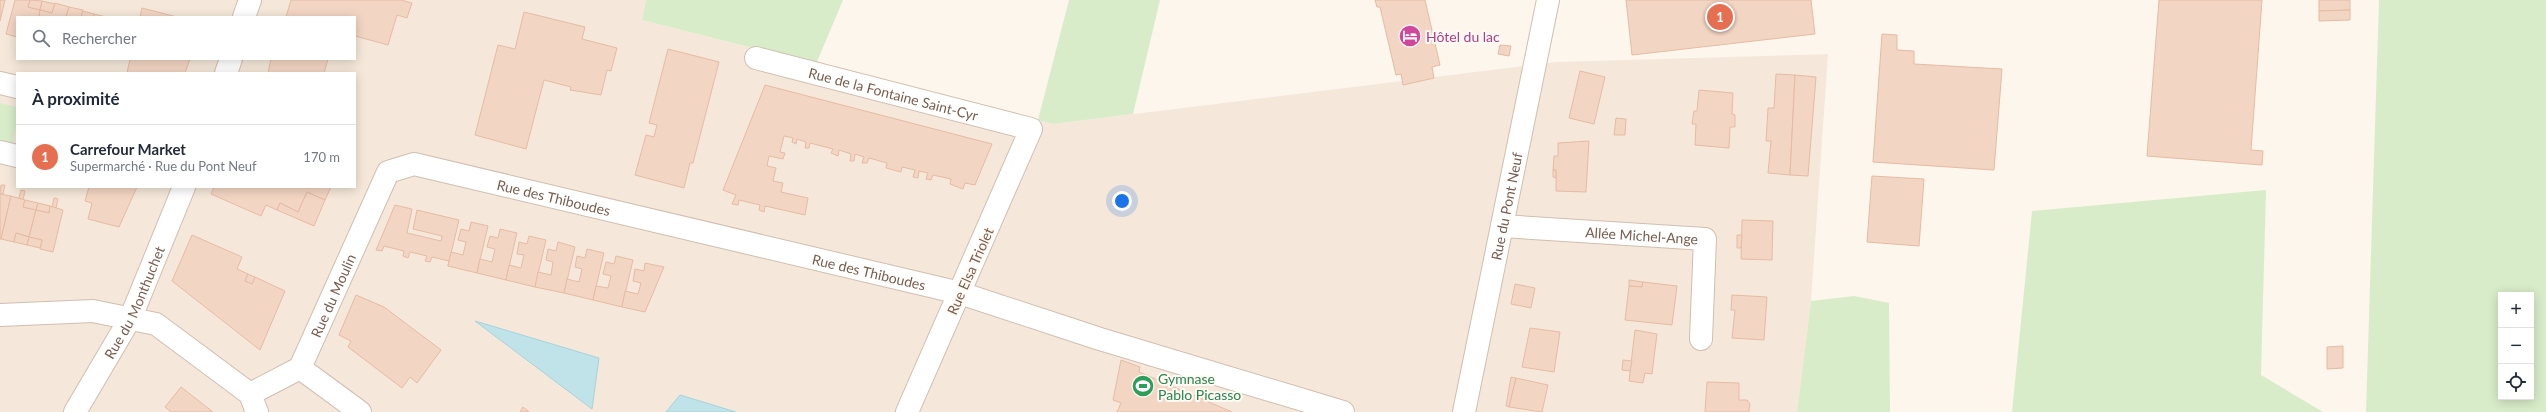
<!DOCTYPE html>
<html lang="fr">
<head>
<meta charset="utf-8">
<style>
	:root { --surface:#fff; --page:#f6f6f7; --text:#1f2937; --muted:#747a83; --line:#e0e1e3; --accent:#e76f51 }
	body { margin:0; font-family:Lato,sans-serif; background:var(--page); color:var(--text) }
	.controls { position:absolute; right:12px; bottom:12px; display:grid; overflow:hidden; border-radius:0px; box-shadow:0 2px 10px #0003 }
	.controls button { width:36px; height:36px; display:grid; place-items:center; padding:0; border:0; border-bottom:1px solid var(--line); background:var(--surface); color:var(--text); font:20px sans-serif }
	.you { position:absolute; left:1122px; top:201px; width:14px; height:14px; margin:-10px; border:3px solid #fff; border-radius:50%; background:#1a73e8; box-shadow:0 0 0 6px #1a73e833 }
	.badge { display:grid; place-items:center; width:26px; height:26px; border-radius:50%; background:var(--accent); color:#fff; font-size:13px; font-weight:700 }
	.pin { position:absolute; translate:-50% -50%; border:2px solid #fff; box-shadow:0 1px 4px #0006 }
	.list { margin:0; padding:0; list-style:none }
	h2 { display:flex; justify-content:space-between; align-items:center; height:52px; margin:0; padding:0 16px; font-size:17px }
	h2 small { font-size:13px; font-weight:400; color:var(--muted) }
	.list li { display:grid; grid-template-columns:26px 1fr auto; gap:12px; align-items:center; box-sizing:border-box; height:64px; padding:0 16px; border-top:1px solid var(--line) }
	.list b { display:block; font-size:15px; white-space:nowrap }
	.list p { margin:0; font-size:13px; white-space:nowrap; color:var(--muted) }
	.list em { font-size:13px; font-style:normal; color:var(--muted) }
	.icon { flex:none; width:22px; height:22px; fill:none; stroke:currentColor; stroke-width:2; stroke-linecap:round; stroke-linejoin:round }
	.map { position:relative; flex:none; width:2546px; height:412px; overflow:hidden }
	.search { position:absolute; background:var(--surface); box-shadow:0 2px 10px #0003; left:16px; top:16px; width:340px; height:44px; display:flex; align-items:center; gap:10px; box-sizing:border-box; padding:0 14px; border-radius:0px; color:var(--muted); font-size:15px }
	.panel { position:absolute; background:var(--surface); box-shadow:0 2px 10px #0003; left:16px; top:72px; width:340px; height:116px; border-radius:0px }
	.map>svg:first-child { display:block }
</style>
</head>
<body>
<div class="map">
<svg width="2546" height="412" viewBox="0 0 2546 412">
	<rect width="100%" height="100%" fill="#fdf6ec"/>
	<path fill="#f5e8da" fill-rule="evenodd" d="M 0,0 L 646,0 L 642,20 L 1053,124 L 1557,62 L 1828,54 L 1811,301 L 1797,412 L 0,412 ZM 17,17 L 355,17 L 355,59 L 17,59 ZM 17,73 L 355,73 L 355,187 L 17,187 Z"/>
	<g fill="#d8ecc9" fill-rule="evenodd">
		<polygon points="646,0 843,0 816,64 642,20"/>
		<polygon points="1069,0 1160,0 1133,114 1053,124 1038,120"/>
		<path d="M 2379,0 L 2546,0 L 2546,412 L 2366,412 ZM 2501,295 L 2531,295 L 2531,397 L 2501,397 Z"/>
		<polygon points="0,103 17,107 17,124 12,144 0,140"/>
		<polygon points="2266,190 2261,375 2323,412 2012,412 2032,211"/>
		<polygon points="1854,296 1889,303 1890,412 1797,412 1811,301"/>
	</g>
	<g fill="#bfe3e8" stroke="#a5d3da">
		<polygon points="475,321 599,358 592,409"/>
		<polygon points="680,395 736,412 666,412"/>
	</g>
	<g fill="#f3d5c3" stroke="#e6bba3">
		<polygon points="0,0 5,0 0,21"/>
		<polygon points="15,0 30,0 28,7 40,10 39,17 17,17 17,37 6,34"/>
		<polygon points="30,0 42,1 40,10 28,7"/>
		<polygon points="291,0 401,0 412,3 407,18 397,15 388,45 355,36 355,17 286,17"/>
		<polygon points="1375,0 1425,0 1440,65 1432,67 1434,78 1403,85 1401,74 1396,75 1380,7 1377,7"/>
		<polygon points="1626,0 1811,0 1815,34 1632,55"/>
		<polygon points="2159,0 2262,0 2251,150 2263,151 2262,165 2147,156"/>
		<polygon points="2319,0 2350,0 2350,10 2319,11"/>
		<polygon points="42,1 55,4 52,13 40,10"/>
		<polygon points="55,3 69,7 66,17 39,17 40,10 52,13"/>
		<polygon points="69,7 83,10 81,17 66,17"/>
		<polygon points="142,8 177,17 140,17"/>
		<polygon points="2350,10 2350,20 2319,21 2319,11"/>
		<polygon points="83,11 94,14 93,17 81,17"/>
		<polygon points="524,12 585,27 582,39 617,48 611,71 607,70 601,95 570,90 571,87 544,80 526,149 475,135 498,45 515,49"/>
		<polygon points="94,14 106,17 93,17"/>
		<polygon points="1882,34 1897,35 1897,50 1914,51 1914,64 2002,69 1994,170 1873,162"/>
		<polygon points="1500,45 1511,46 1509,56 1498,54"/>
		<polygon points="668,49 719,62 693,163 690,163 684,188 635,175 646,135 654,137 657,125 649,123"/>
		<polygon points="130,59 190,59 185,73 127,73"/>
		<polygon points="271,59 328,59 324,73 268,73"/>
		<polygon points="1580,71 1605,77 1594,124 1569,118"/>
		<polygon points="1776,74 1795,75 1790,175 1768,173 1771,141 1766,141 1768,108 1774,108"/>
		<polygon points="1795,75 1816,77 1808,176 1790,175"/>
		<polygon points="765,85 992,144 975,185 965,183 963,189 950,184 951,179 933,175 931,180 926,179 928,173 919,171 918,178 913,177 915,170 902,167 901,172 886,168 887,163 869,158 867,163 862,163 864,157 855,154 854,161 850,161 851,154 839,150 838,156 831,153 833,149 810,143 809,148 805,148 806,142 797,139 796,144 792,142 793,138 784,136 780,152 785,153 783,159 769,156 767,166 776,168 773,181 783,183 781,192 808,198 805,215 765,206 764,212 759,210 760,205 739,200 738,205 732,204 736,195 723,190"/>
		<polygon points="1699,90 1733,93 1732,114 1735,115 1735,127 1730,127 1729,148 1695,145 1696,124 1692,124 1694,111 1697,111"/>
		<polygon points="1616,118 1626,119 1625,135 1614,135"/>
		<polygon points="1589,141 1586,192 1556,191 1556,170 1553,170 1554,156 1558,156 1558,143"/>
		<polygon points="1553,170 1556,170 1556,178 1553,177"/>
		<polygon points="1872,176 1924,179 1919,246 1867,242"/>
		<polygon points="1,185 5,185 3,194 0,194"/>
		<polygon points="89,187 137,187 119,227 88,219 92,203 85,201"/>
		<polygon points="214,187 331,187 325,200 307,192 298,212 280,203 277,210 266,205 261,216 211,194"/>
		<polygon points="21,190 25,191 23,200 19,198"/>
		<polygon points="307,192 325,200 314,226 277,210 280,203 298,212"/>
		<polygon points="0,194 11,196 1,239 0,239"/>
		<polygon points="11,196 25,200 23,207 36,210 29,237 16,233 14,242 1,239"/>
		<polygon points="54,198 58,199 56,208 52,207"/>
		<polygon points="25,200 38,203 36,210 23,207"/>
		<polygon points="38,203 50,206 49,213 36,210"/>
		<polygon points="395,205 412,209 407,233 441,241 442,236 413,229 417,210 459,220 448,266 449,261 432,257 430,262 425,261 427,256 410,252 408,258 403,256 404,251 384,246 382,251 376,250"/>
		<polygon points="50,206 63,210 53,252 40,249 42,240 29,237 36,210 49,213"/>
		<polygon points="1742,220 1773,221 1772,260 1741,259"/>
		<polygon points="471,222 488,226 477,273 448,266 451,252 463,255 466,242 458,240 461,229 469,231"/>
		<polygon points="500,229 517,233 506,280 477,273 480,259 492,262 495,249 487,247 490,236 498,238"/>
		<polygon points="16,233 29,237 27,245 14,242"/>
		<polygon points="192,235 242,257 237,269 248,274 245,281 252,284 255,277 285,291 260,350 172,281"/>
		<polygon points="1737,235 1742,235 1741,248 1737,248"/>
		<polygon points="529,236 546,240 535,287 506,280 509,265 521,268 524,255 517,254 519,242 527,244"/>
		<polygon points="29,237 42,240 40,248 27,245"/>
		<polygon points="558,242 575,247 564,293 535,287 538,272 551,275 553,262 546,260 548,249 556,251"/>
		<polygon points="587,249 604,253 593,300 564,293 567,279 579,282 582,269 575,267 577,256 585,258"/>
		<polygon points="616,256 633,260 622,307 593,300 596,286 608,288 611,276 603,274 606,262 614,264"/>
		<polygon points="645,263 664,267 645,312 622,307 625,291 638,294 641,283 633,281 635,269 644,271"/>
		<polygon points="248,274 255,277 252,284 245,281"/>
		<polygon points="1629,280 1643,282 1642,287 1629,286"/>
		<polygon points="1643,282 1677,286 1672,325 1625,320 1629,286 1642,287"/>
		<polygon points="1515,284 1535,288 1531,308 1511,304"/>
		<polygon points="356,295 384,307 441,350 417,383 410,377 402,388 348,347 351,341 339,335"/>
		<polygon points="1732,295 1767,297 1764,340 1732,338 1735,310 1731,310"/>
		<polygon points="1530,328 1560,332 1554,372 1522,367"/>
		<polygon points="1635,330 1657,334 1652,374 1645,373 1643,383 1629,381"/>
		<polygon points="2343,346 2343,368 2327,369 2327,347"/>
		<polygon points="1121,360 1140,367 1139,372 1232,412 1117,412 1121,403 1113,400"/>
		<polygon points="1623,360 1632,361 1630,371 1622,370"/>
		<polygon points="1511,377 1516,378 1509,407 1506,406"/>
		<polygon points="1516,378 1548,385 1542,412 1509,407"/>
		<polygon points="1707,382 1739,383 1739,400 1747,400 1750,404 1749,412 1705,412"/>
		<polygon points="181,387 213,412 171,412 165,407"/>
		<polygon points="523,407 529,412 520,412"/>
	</g>
	<g fill="none" stroke-linecap="round" stroke-linejoin="round">
		<g stroke="#d1beb0" stroke-width="24">
			<g id="minor">
				<polyline points="244,17 250,0"/>
				<path id="s1" d="M 756,58 L 1031,129 L 907,412"/>
				<polyline points="226,73 231,59"/>
				<polyline points="0,83 17,87"/>
				<polyline points="0,152 17,156"/>
				<path id="s2" d="M 1502,226 L 1705,239 L 1701,339"/>
				<polyline points="0,315 93,311 156,324 250,394 257,412"/>
				<polyline points="300,368 360,412"/>
				<path id="s3" d="M 250,394 L 300,368 L 388,172 L 414,164 L 960,293 L 1100,339 L 1343,412"/>
				<path id="s4" d="M 75,412 L 131,317 L 184,187"/>
				<path id="s5" d="M 1464,412 L 1548,0"/>
			</g>
		</g>
		<use href="#minor" stroke="#fff" stroke-width="22"/>
	</g>
	<defs>
		<g id="hotel-disc" transform="scale(1.15)"><circle r="9.5" fill="#d1479c" stroke="#fffaf3"/><path d="M-6-4.5h1.5V1H6V5H4.5V3h-9V5H-6ZM-4 0a1.8 1.8 0 1 1 3.6 0ZM.5 0V-2.5h3Q6-2.5 6 0Z" fill="#fff"/></g>
		<g id="stadium-disc" transform="scale(1.15)"><circle r="9.5" fill="#2e9e5b" stroke="#fffaf3"/><path d="M0-5a6.5 5 0 1 0 0 10a6.5 5 0 1 0 0-10ZM-3.5-1.8h7v3.6h-7Z" fill="#fff"/></g>
	</defs>
	<g fill-rule="evenodd">
		<use href="#hotel-disc" x="1410" y="36"/>
		<use href="#stadium-disc" x="1143" y="386"/>
	</g>
	<g text-anchor="middle" dominant-baseline="central" stroke-width="4" stroke-linejoin="round" paint-order="stroke">
		<g font-size="14" fill="#b23c85" stroke="#fffaf3" text-anchor="start">
			<text x="1426" y="36">Hôtel du lac</text>
		</g>
		<g font-size="14" fill="#7a5c4d" stroke="#fffaf3">
			<text stroke="none"><textPath href="#s1" startOffset="142">Rue de la Fontaine Saint-Cyr</textPath></text>
			<text stroke="none"><textPath href="#s3" startOffset="442">Rue des Thiboudes</textPath></text>
			<text stroke="none"><textPath href="#s5" startOffset="210">Rue du Pont Neuf</textPath></text>
			<text stroke="none"><textPath href="#s2" startOffset="140">Allée Michel-Ange</textPath></text>
			<text transform="translate(970 271) rotate(-66)">Rue Elsa Triolet</text>
			<text stroke="none"><textPath href="#s3" startOffset="766">Rue des Thiboudes</textPath></text>
			<text stroke="none"><textPath href="#s3" startOffset="136">Rue du Moulin</textPath></text>
			<text stroke="none"><textPath href="#s4" startOffset="125">Rue du Monthuchet</textPath></text>
		</g>
		<g font-size="14" fill="#27864d" stroke="#fffaf3" text-anchor="start">
			<text x="1158" y="378">Gymnase<tspan x="1158" dy="16">Pablo Picasso</tspan></text>
		</g>
	</g>
</svg>
<div class="controls">
<button>+</button>
<button>−</button>
<button><svg class="icon" aria-label="locate" viewBox="0 0 24 24"><circle cx="12" cy="12" r="6"/><path d="M12 2v4M12 18v4M2 12h4M18 12h4"/></svg></button>
</div>
<div class="you"></div>
<div class="pin badge" style="left:1720px;top:17px">1</div>
<div class="search"><svg class="icon" aria-label="search" viewBox="0 0 24 24"><circle cx="10" cy="10" r="6"/><path d="M15 15l6 6"/></svg>Rechercher</div>
<section class="panel">
<h2>À proximité<small></small></h2>
<ul class="list">
<li><span class="badge">1</span><div><b>Carrefour Market</b><p>Supermarché · Rue du Pont Neuf</p></div><em>170 m</em></li>
</ul>
</section>
</div>
</body>
</html>
